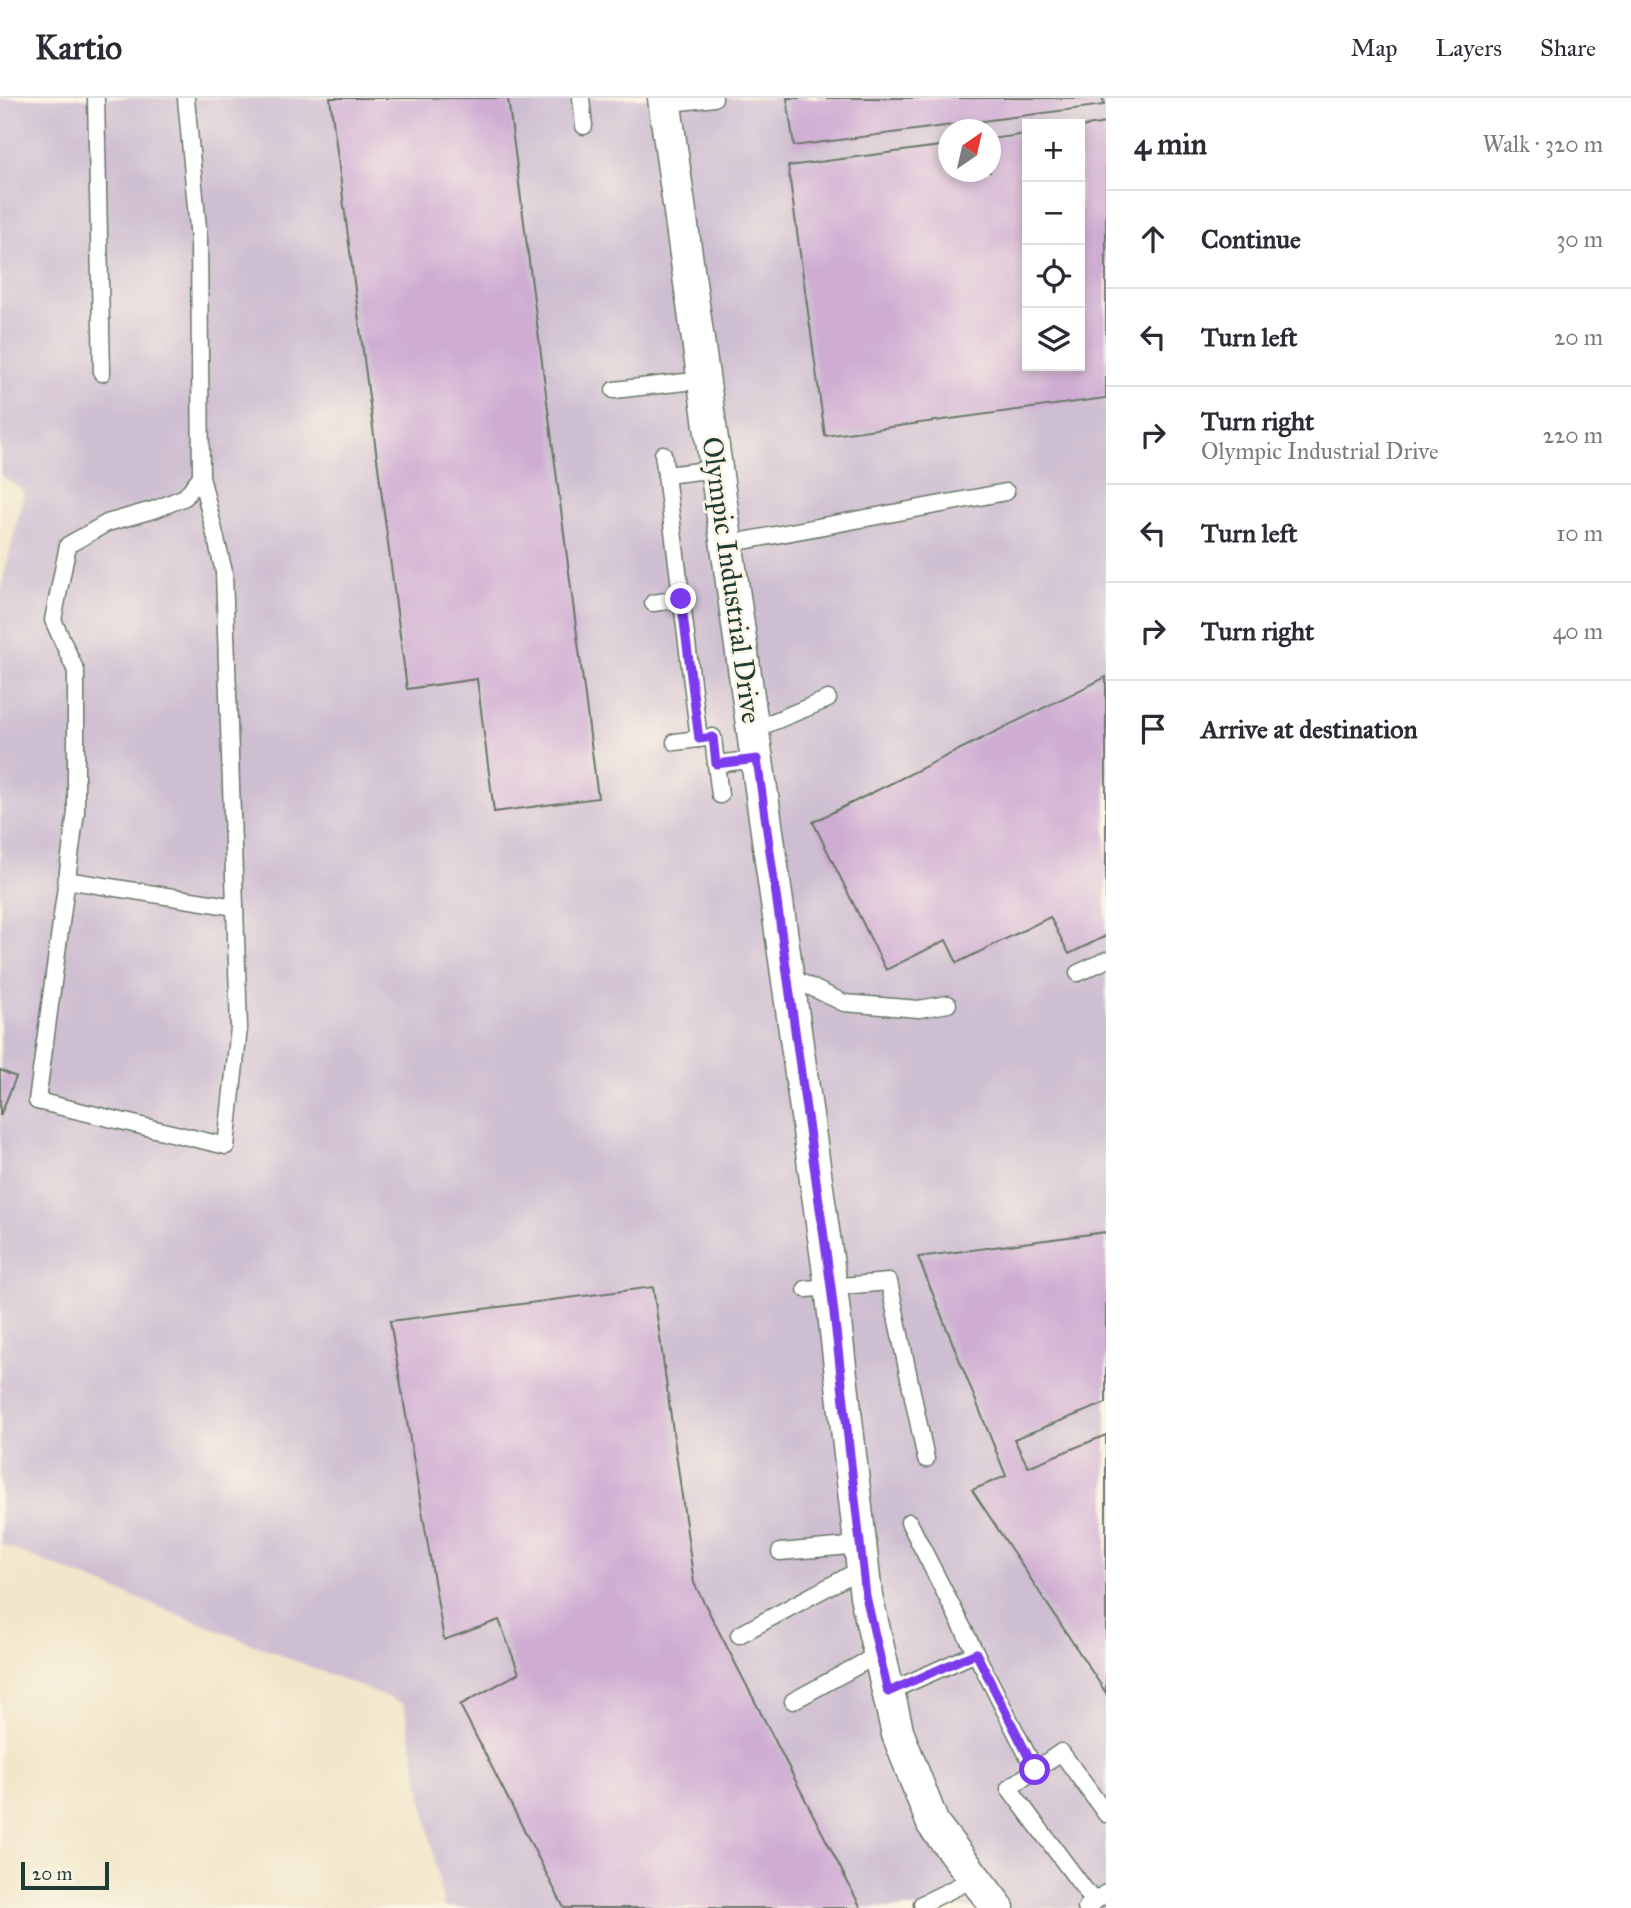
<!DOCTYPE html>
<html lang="en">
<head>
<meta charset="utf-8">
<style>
	:root { --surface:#fff; --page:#f7f7f7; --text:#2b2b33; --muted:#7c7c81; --line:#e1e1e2 }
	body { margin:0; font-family:"IM FELL Great Primer",serif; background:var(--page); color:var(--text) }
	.controls { position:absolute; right:21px; top:21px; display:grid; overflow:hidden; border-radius:0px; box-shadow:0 4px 10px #0003 }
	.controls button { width:63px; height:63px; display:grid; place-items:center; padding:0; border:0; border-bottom:2px solid var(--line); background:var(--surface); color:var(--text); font:35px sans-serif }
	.compass { position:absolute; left:938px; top:21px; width:63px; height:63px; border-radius:50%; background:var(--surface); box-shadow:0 4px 10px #0003; rotate:34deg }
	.scale { position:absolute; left:21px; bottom:18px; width:88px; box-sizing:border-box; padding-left:7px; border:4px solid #1f3d34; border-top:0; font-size:19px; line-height:24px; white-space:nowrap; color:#1f3d34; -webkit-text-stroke:5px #fcf5e5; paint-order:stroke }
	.stop { position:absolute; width:21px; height:21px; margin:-16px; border:5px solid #7c3aed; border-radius:50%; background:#fff }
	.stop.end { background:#7c3aed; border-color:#fff; box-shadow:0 2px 7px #0008 }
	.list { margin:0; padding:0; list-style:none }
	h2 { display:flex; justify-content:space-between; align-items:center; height:91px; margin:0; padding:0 28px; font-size:30px }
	h2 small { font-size:23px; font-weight:400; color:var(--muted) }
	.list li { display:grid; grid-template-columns:46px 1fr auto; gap:21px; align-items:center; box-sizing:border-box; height:98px; padding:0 28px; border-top:2px solid var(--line) }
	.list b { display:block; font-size:26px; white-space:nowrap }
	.list p { margin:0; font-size:23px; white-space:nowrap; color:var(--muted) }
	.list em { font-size:23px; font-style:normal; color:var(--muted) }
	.icon { flex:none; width:38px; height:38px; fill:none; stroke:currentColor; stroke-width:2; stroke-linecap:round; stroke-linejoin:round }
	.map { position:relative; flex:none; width:1106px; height:1810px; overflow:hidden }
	header { display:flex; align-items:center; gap:42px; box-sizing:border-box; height:98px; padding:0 35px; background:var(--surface); border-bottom:2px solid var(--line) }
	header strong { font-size:33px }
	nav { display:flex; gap:38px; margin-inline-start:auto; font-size:24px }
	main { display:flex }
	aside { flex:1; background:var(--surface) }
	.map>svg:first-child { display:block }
</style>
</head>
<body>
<header>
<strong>Kartio</strong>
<nav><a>Map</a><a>Layers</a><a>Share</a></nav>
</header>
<main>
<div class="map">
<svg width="1106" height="1810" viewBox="0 0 1106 1810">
	<rect width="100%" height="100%" fill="#fcf5e5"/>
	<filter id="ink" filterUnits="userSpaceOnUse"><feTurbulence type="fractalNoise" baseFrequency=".0143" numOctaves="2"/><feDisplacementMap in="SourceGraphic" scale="14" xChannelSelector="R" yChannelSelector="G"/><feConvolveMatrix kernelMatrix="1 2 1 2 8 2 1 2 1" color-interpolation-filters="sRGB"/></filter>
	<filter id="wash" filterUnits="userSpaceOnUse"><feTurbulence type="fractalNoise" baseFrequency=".00686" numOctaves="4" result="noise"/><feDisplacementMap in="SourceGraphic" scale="28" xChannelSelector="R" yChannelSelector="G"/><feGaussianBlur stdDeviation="1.57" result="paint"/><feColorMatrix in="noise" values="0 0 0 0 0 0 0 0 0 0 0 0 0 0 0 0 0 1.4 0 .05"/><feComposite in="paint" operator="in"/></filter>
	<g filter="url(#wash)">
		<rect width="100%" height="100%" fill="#f1e6c9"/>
		<path fill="#cebed1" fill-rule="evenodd" d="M 0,0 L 1106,0 L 1106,1810 L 444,1810 L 404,1606 L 0,1446 L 0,495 L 24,394 L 0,377 ZM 1027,26 L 1080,26 L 1080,268 L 1027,268 ZM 948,32 L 990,32 L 990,74 L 948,74 Z"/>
		<g id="blocks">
			<g fill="#cfadd3">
				<polygon points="330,0 508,0 598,700 494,714 477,581 407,591"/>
				<polygon points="787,0 1103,0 1104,7 794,48"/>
				<polygon points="1106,25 1106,300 825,338 788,68 948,47 948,74 990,74 990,41 1027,36 1027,268 1080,268 1080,29"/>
				<polygon points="1106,579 1106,838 1069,856 1050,819 957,865 946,842 886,872 813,724"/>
				<polygon points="0,972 16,979 0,1018"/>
				<polygon points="1106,1134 1106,1305 1014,1341 1028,1369 1106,1337 1106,1595 972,1392 1006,1378 918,1159"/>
				<polygon points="653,1189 694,1485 861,1810 564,1810 460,1607 519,1575 499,1522 444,1542 390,1223"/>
			</g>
		</g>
	</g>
	<g filter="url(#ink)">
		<use href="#blocks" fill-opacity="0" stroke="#687868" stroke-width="2"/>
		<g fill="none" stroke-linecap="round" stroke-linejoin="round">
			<g stroke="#687868" stroke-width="19">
				<g id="lane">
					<polyline points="96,0 102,275"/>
					<polyline points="186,0 199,142 201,378 224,474 239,930 226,1048 37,1003 76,714 76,573 53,522 68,447 107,425 156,411 185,399 201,378"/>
					<polyline points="581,0 584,28"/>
					<polyline points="664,6 714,0"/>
					<polyline points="614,292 703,282"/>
					<polyline points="663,356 666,377 716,371"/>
					<polyline points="666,377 699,641"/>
					<polyline points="727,446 1006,394"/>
					<polyline points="653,505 681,501"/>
					<polyline points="753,632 828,601"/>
					<polyline points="675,644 713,639 716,666"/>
					<polyline points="720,697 716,666 757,661"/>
					<polyline points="66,782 235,809"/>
					<polyline points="1078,875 1106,862"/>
					<polyline points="788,878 844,905 919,911 948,906"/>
					<polyline points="806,1191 889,1184 926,1361"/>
					<polyline points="909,1424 1035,1672"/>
					<polyline points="780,1454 861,1447"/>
					<polyline points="739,1537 863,1470"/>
					<polyline points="888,1594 976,1555"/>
					<polyline points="793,1603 879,1556"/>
					<polyline points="1094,1804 1009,1690 1061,1654 1106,1716"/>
					<polyline points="924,1810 922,1806 975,1780"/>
					<polyline points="1086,1810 1106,1795"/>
				</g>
			</g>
			<g stroke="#687868" stroke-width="35">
				<polyline id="street" points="664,0 831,1189 866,1498 898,1636 933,1726 998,1810"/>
			</g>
			<use href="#lane" stroke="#fff" stroke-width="16"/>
			<use href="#street" stroke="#fff" stroke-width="32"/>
		</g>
	</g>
	<g fill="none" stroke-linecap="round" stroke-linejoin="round" filter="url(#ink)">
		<polyline stroke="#7c3aed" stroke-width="9" points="681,501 699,641 713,639 716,666 757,661 831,1189 866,1498 888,1594 976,1555 1035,1672"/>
	</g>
	<g text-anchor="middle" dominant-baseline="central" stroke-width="5" stroke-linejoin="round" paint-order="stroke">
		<g font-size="28" fill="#1f3d34" stroke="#fcf5e5">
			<text transform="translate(732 482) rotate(82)">Olympic Industrial Drive</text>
		</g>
	</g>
</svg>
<div class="controls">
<button>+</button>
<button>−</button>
<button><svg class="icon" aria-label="locate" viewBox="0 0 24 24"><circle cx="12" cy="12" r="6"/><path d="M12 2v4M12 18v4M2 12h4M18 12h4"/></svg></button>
<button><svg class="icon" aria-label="layers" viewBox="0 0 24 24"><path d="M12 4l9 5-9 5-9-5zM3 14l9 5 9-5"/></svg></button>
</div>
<svg class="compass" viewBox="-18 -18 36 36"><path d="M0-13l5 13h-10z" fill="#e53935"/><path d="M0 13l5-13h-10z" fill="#7c7c81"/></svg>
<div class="scale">20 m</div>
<div class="stop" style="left:1035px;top:1672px"></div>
<div class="stop end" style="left:681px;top:501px"></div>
</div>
<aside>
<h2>4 min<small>Walk · 320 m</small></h2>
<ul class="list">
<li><svg class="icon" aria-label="ahead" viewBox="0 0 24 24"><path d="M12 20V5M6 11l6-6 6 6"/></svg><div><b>Continue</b></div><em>30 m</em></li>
<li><svg class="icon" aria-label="left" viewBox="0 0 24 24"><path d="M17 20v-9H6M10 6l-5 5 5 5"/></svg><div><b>Turn left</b></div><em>20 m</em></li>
<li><svg class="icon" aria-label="right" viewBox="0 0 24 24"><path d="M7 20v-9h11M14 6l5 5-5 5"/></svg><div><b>Turn right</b><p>Olympic Industrial Drive</p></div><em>220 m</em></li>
<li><svg class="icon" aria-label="left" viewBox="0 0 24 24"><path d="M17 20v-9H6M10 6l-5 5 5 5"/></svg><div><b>Turn left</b></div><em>10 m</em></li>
<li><svg class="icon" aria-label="right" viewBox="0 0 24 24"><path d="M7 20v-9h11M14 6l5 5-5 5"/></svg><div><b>Turn right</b></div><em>40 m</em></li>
<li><svg class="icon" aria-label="arrive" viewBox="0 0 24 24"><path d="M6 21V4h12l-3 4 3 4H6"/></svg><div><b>Arrive at destination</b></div></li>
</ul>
</aside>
</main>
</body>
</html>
